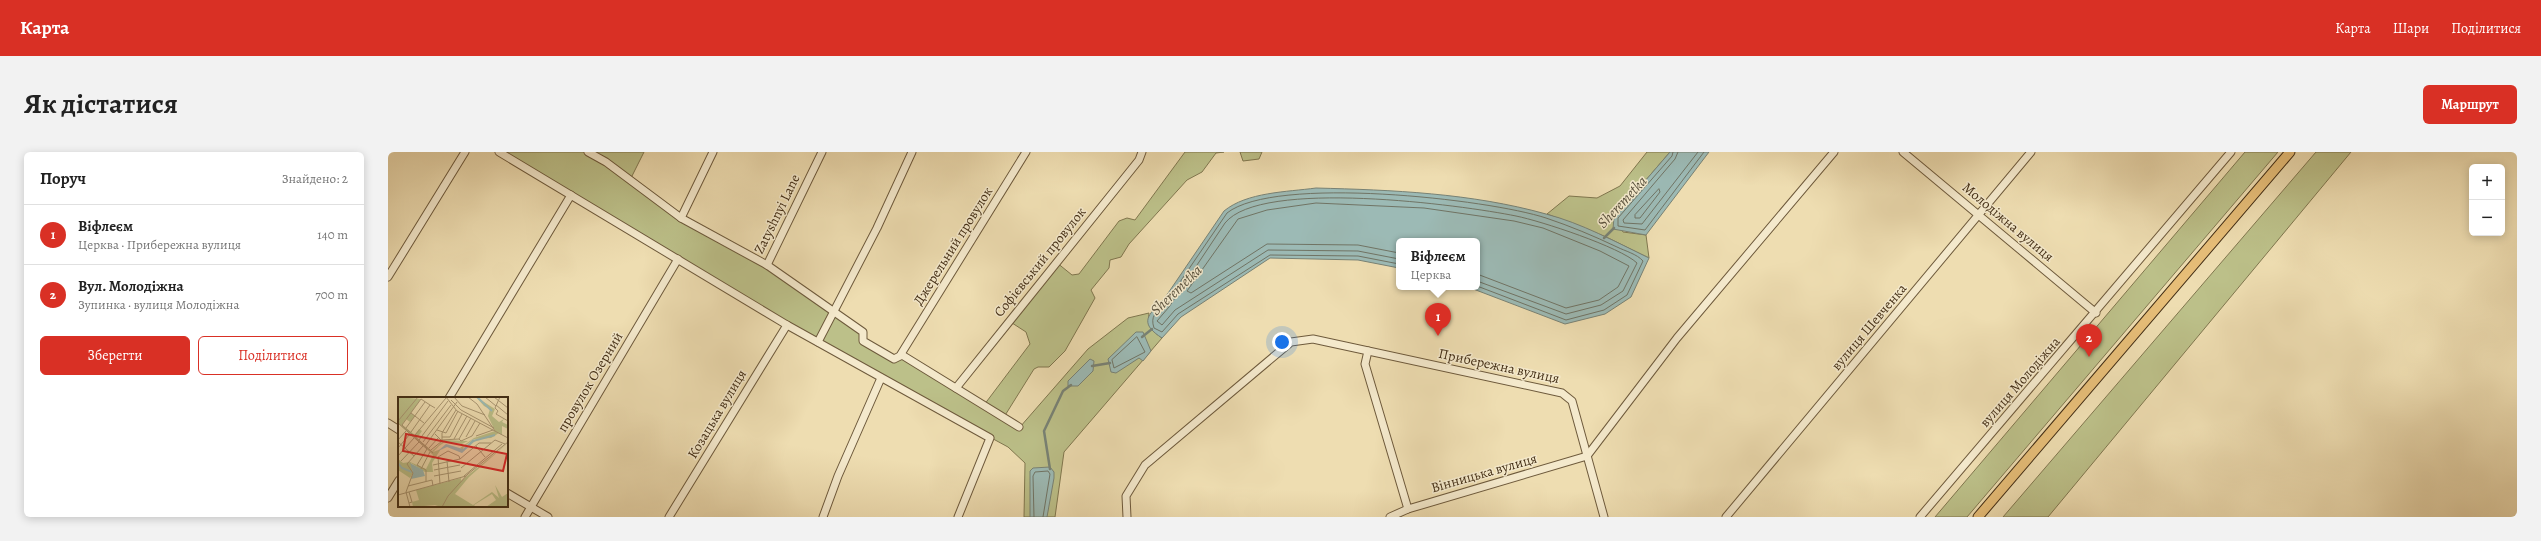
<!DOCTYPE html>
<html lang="uk">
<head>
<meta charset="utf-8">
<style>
	:root { --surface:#fff; --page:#f2f2f2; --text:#222; --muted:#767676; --line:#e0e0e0; --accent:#d93025 }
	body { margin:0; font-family:Alegreya,serif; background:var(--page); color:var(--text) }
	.controls { position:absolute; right:12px; top:12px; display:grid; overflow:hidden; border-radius:6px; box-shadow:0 2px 10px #0003 }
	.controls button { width:36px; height:36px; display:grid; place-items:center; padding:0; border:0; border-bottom:1px solid var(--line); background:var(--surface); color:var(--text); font:20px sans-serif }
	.you { position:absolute; left:894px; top:190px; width:14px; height:14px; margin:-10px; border:3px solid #fff; border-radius:50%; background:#1a73e8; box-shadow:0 0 0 6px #1a73e833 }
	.badge { display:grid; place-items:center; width:26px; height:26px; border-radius:50%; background:var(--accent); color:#fff; font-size:13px; font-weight:700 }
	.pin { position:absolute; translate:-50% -33px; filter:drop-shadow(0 1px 2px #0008) }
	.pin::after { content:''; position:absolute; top:21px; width:14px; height:12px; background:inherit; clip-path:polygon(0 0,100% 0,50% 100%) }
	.popup { position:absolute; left:1008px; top:86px; width:84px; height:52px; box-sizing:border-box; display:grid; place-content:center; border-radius:6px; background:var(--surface); filter:drop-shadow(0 1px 3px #0005); font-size:13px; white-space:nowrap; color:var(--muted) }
	.popup b { font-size:15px; color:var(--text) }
	.popup::after { content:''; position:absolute; left:50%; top:100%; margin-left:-8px; border:8px solid transparent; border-top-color:var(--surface) }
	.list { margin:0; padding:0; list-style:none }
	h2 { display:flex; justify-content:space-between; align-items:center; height:52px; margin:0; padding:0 16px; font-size:17px }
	h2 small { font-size:13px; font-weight:400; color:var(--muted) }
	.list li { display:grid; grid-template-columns:26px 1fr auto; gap:12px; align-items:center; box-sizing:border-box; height:60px; padding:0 16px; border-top:1px solid var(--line) }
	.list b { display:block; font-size:15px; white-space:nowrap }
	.list p { margin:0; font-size:13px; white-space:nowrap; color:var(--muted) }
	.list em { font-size:13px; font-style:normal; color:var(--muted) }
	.actions { display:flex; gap:8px; padding:12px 16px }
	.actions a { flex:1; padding:9px 0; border:1px solid var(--accent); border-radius:6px; text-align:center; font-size:14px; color:var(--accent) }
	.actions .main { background:var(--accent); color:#fff }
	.map { position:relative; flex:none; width:2129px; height:365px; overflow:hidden; border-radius:6px }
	header { display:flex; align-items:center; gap:24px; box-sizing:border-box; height:56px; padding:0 20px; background:var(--accent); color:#fff }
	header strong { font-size:19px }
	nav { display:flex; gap:22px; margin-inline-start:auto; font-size:14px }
	.intro { display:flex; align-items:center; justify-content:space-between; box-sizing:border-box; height:96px; padding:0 24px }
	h1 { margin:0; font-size:28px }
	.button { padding:10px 18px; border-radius:6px; background:var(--accent); color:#fff; font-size:14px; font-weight:700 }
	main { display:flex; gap:24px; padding:0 24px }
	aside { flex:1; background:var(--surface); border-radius:6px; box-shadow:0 2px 10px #0003 }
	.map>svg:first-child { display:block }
</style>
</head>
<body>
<header>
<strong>Карта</strong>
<nav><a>Карта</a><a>Шари</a><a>Поділитися</a></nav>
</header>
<div class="intro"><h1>Як дістатися</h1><a class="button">Маршрут</a></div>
<main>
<aside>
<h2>Поруч<small>Знайдено: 2</small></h2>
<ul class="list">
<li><span class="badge">1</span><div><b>Віфлеєм</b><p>Церква · Прибережна вулиця</p></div><em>140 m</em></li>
<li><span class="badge">2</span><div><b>Вул. Молодіжна</b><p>Зупинка · вулиця Молодіжна</p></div><em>700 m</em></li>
</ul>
<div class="actions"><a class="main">Зберегти</a><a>Поділитися</a></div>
</aside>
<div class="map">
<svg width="2129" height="365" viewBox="0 0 2129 365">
	<rect width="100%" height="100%" fill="#eeddb1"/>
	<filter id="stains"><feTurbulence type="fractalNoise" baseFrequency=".005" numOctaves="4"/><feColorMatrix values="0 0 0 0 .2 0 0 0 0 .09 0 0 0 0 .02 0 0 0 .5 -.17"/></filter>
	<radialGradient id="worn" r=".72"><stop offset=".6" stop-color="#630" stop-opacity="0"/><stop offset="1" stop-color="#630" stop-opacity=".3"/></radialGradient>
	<g fill="#bcc089" stroke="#80774f">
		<path d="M 111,0 L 256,0 L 242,28 L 293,66 L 379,113 L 475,180 L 475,189 L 505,207 L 514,203 L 596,253 L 642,192 L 638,180 L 621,169 L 668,110 L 684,123 L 691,122 L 731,69 L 739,66 L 747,68 L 797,0 L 836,0 L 828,1 L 814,20 L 799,28 L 741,92 L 733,105 L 722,108 L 721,116 L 703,138 L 707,146 L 677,199 L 661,215 L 650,215 L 646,217 L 616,265 L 632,275 L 700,197 L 740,166 L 761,161 C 759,175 764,179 774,186 L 676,300 L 667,365 L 636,365 L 637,311 L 620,295 L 493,226 Z"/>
		<polygon points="852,0 874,0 871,7 855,9"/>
		<polygon points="1259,0 1282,0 1226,65 1235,80 1258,83 1261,106 1218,85 1159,62 1181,44 1209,46 1232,34"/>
		<polygon points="1857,0 1890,0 1579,365 1547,365"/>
		<polygon points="1928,0 1963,0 1660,365 1615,365"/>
	</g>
	<g fill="#9cbab5" stroke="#788275">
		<polygon points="1282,0 1321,0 1258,83 1225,77 1226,65"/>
		<path d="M 928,36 C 1004,38 1083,41 1158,62 C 1193,71 1228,90 1261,106 L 1243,145 L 1217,162 L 1177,172 L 1080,135 L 1089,135 L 1089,89 L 1011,89 L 1011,116 L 970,108 L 882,106 L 793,165 L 774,186 C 754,173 756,165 774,150 L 836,59 C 859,40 899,40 928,36 Z"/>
		<polygon points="748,180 755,180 763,199 755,209 751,206 728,221 723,220 720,207"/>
		<polygon points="702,207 706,209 705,219 690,234 680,234 680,229"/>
		<polygon points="662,315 666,320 666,326 659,365 642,365 642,319 645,316"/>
	</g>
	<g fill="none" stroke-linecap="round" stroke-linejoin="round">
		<g stroke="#707465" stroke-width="1">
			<polyline points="1285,0 1284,4 1230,66 1230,74 1257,78 1316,0"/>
			<polyline points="1290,0 1287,7 1235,68 1236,71 1254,72 1310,0"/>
			<polygon points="1271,37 1272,40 1252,66 1247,66 1247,63"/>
			<polyline points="1011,101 970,93 879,92 803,141 799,139 850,67 879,58 928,51 1036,56 1126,69 1155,76 1212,99 1241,114 1230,135 1211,148 1178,156 1089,122"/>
			<path d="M 1011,107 L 970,99 L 880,98 L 787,158 L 774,173 L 769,169 L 781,155 L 837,71 C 873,26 1074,53 1128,64 C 1153,69 1232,95 1249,111 L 1235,139 L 1213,153 L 1178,162 L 1089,129"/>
			<path d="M 1011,112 L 970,104 L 882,103 L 790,162 L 774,180 L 766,176 C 762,164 768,160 777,152 L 839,61 C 887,23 1100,47 1158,66 C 1182,74 1206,84 1229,95 C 1237,99 1249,102 1255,109 L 1239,143 L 1216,158 L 1178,168 L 1089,134"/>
			<polygon points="749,185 757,200 726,216 724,208"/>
			<polyline points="646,365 645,324 647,320 660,319 662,322 655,365"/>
		</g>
		<g stroke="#788275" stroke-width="2.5">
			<polyline points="1216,86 1226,76"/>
			<polyline points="754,185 764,177"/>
			<polyline points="704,214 722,211"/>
			<polyline points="662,317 656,279 675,239 683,233"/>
		</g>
		<g stroke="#6e5a3c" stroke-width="9">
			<g id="minor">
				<polyline points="111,0 399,173 602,286 570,365"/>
				<polyline points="200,0 218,10 293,66 379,113 475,180 475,189 506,207 514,203 631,275"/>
				<polyline points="1515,0 1708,161"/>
				<polyline points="293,66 325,0"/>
				<polyline points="379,113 434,0"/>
				<polyline points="0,125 77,0"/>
				<polyline points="430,190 489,76 524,0"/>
				<polyline points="980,199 977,212 1020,357"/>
				<polyline points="513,202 638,0"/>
				<polyline points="568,236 751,8 754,0"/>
				<polyline points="61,246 183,43"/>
				<polyline points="0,271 11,278"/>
				<polyline points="1199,304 1289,186 1446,0"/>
				<polyline points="119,341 160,365"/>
				<polyline points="0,346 11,328"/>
				<polyline points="137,365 290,107"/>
				<polyline points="281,365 399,173"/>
				<polyline points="435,365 450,324 493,226"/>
				<polyline points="739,365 738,344 757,313 903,190 925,187 1174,241 1184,249 1216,365"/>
				<polyline points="1002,365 1020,357 1199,304"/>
				<polyline points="1338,365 1643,0"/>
				<polyline points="1532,365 1843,0"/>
			</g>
		</g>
		<g stroke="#432e15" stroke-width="11">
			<polyline id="major" points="1590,365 1902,0"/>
		</g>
		<use href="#minor" stroke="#f4e9cc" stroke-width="7"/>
		<use href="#major" stroke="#e7be78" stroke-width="9"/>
	</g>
	<g text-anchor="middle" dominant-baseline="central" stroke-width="3" stroke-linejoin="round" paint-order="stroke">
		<g font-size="14" fill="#432e15" stroke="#f4e9cc">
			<text transform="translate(389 62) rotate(-64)">Zatyshnyi Lane</text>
			<text transform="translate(1620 70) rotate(40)">Молодіжна вулиця</text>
			<text transform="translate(565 94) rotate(-58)">Джерельний провулок</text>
			<text transform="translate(652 110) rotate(-51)">Софієвський провулок</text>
			<text transform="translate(1481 175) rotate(-50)">вулиця Шевченка</text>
			<text transform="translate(1111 214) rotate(12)">Прибережна вулиця</text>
			<text transform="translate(202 230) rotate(-59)">провулок Озерний</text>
			<text transform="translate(1632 230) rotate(-49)">вулиця Молодіжна</text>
			<text transform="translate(329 262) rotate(-59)">Козацька вулиця</text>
			<text transform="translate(1096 321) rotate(-16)">Вінницька вулиця</text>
		</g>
		<g font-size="15" font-style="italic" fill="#59513d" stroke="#f4e9cc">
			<text transform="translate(1234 50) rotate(-47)">Sheremetka</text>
			<text transform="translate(788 138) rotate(-44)">Sheremetka</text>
		</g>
	</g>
	<g transform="translate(10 245)">
		<rect width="110" height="110" fill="#eeddb1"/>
		<path d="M 0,0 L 23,2 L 13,16 L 17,19 L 12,25 L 8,22 L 4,28 L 17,38 L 21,32 L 24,34 L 19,41 L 34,54 L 46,43 L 70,44 L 64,47 L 47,45 L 41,49 L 35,55 L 43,52 L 34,66 L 35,75 L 27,75 L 13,66 L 15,76 L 12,81 L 0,73 L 0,62 L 5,66 L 12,65 L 28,72 L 35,58 L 0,26 ZM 78,0 L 97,12 L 94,19 L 101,25 L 106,22 L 104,25 L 110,28 L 110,32 L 104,29 L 104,38 L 101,36 L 93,41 L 75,42 L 65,51 L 67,54 L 62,51 L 76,41 L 97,34 L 90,19 L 92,12 L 86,9 ZM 110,46 L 71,80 L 57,97 L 75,108 L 94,95 L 101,101 L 97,88 L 104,100 L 110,96 L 110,110 L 88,110 L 98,103 L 94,97 L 76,108 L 78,110 L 43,110 L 37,108 L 15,110 L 14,105 L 21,103 L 18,93 L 63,81 L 63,84 Z" fill="#bcc089"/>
		<path d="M 75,42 L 77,44 L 64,56 L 49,50 L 40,54 L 48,47 L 65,52 ZM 12,66 L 25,73 L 27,79 L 13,82 L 15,76 Z" fill="#9cbab5"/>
		<path fill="none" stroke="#9cbab5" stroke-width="2" d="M 79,0 L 94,14M 75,44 L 97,38M 0,66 L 4,71 L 14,75"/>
		<path fill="none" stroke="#aa9773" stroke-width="1" d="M 48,0 L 59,14 L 110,41M 56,0 L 64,9 L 87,18M 70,0 L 79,7 L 97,34M 87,0 L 98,9M 96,0 L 110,11M 102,0 L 97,11 L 100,14 L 98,17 L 110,24M 53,3 L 63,13 L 96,31M 32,8 L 23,2 L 4,28 L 35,56M 98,8 L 110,18M 13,16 L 26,26M 0,24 L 20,0M 0,26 L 29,52M 8,31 L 27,5M 39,33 L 48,36 L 60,14M 13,35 L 32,8 L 37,11M 37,37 L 43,43 L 61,42 L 73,21M 17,38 L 48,1M 78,39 L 95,33M 44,40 L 52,40 L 64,17M 68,40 L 77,24M 56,42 L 69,19M 61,42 L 63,44 L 74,39 L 82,26M 0,43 L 8,34M 21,43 L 50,4M 0,45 L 16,59M 25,45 L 53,8M 27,49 L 59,5M 78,49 L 87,60M 0,51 L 12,37M 31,51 L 41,40M 33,53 L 44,44 L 44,36 L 58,13M 0,59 L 16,41M 62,62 L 81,46 L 93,46M 3,64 L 21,45M 49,64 L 51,85M 35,68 L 62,62M 63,71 L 97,43 L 107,47M 23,72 L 32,55M 36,73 L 62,68M 36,79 L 63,74M 66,79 L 104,47M 28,84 L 28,73 L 19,68 L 29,52M 42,87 L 40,60 L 50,54 L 61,59 L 62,62M 10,89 L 34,83 L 35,89M 0,98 L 68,79M 11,106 L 14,105 L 11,95M 12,110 L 8,95 L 15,76 L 9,67 L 25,49M 44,110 L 50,99 L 70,77 L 110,45"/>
		<path fill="#d62828" fill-opacity="0.15" stroke="#d62828" stroke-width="2" d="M 8,37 L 109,57 L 105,74 L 5,54 Z"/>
		<rect width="110" height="110" fill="none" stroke="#432e15" stroke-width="2"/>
	</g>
	<rect width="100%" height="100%" filter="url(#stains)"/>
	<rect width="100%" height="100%" fill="url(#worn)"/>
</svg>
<div class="controls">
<button>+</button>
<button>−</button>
</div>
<div class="you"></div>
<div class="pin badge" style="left:1050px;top:184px">1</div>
<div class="popup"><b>Віфлеєм</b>Церква</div>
<div class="pin badge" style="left:1701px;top:205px">2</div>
</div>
</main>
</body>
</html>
